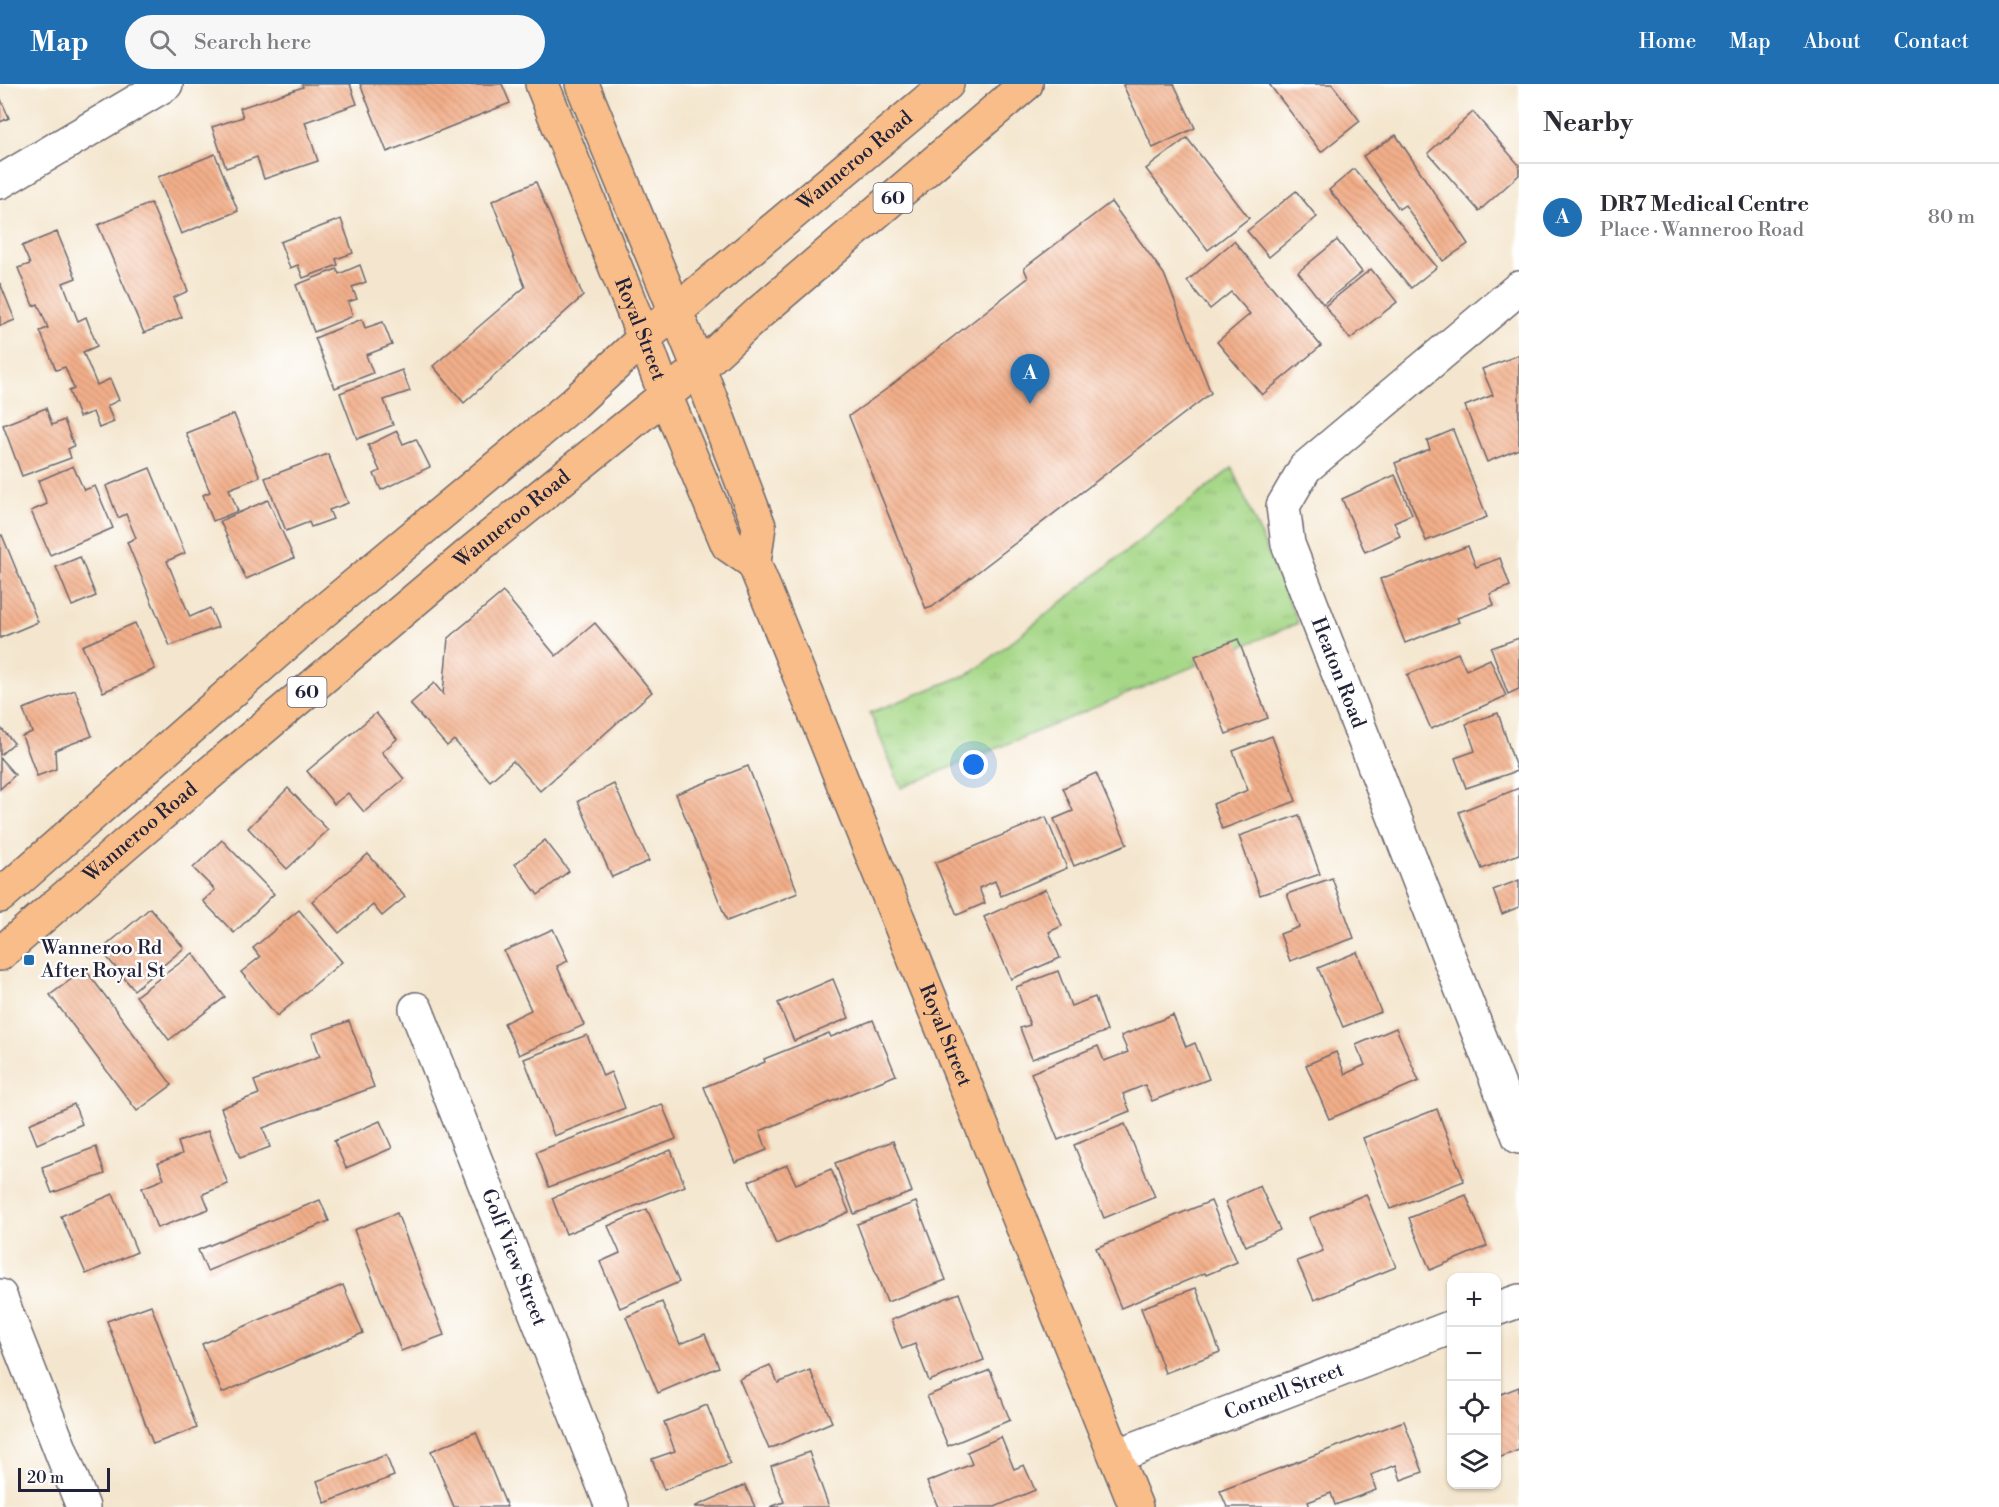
<!DOCTYPE html>
<html lang="en">
<head>
<meta charset="utf-8">
<style>
	:root { --surface:#fff; --page:#f7f7f7; --text:#2b2b33; --muted:#7c7c81; --line:#e1e1e2; --accent:#1f6fb2 }
	body { margin:0; font-family:"Libre Bodoni",serif; background:var(--page); color:var(--text) }
	.controls { position:absolute; right:18px; bottom:18px; display:grid; overflow:hidden; border-radius:12px; box-shadow:0 2px 4px #0004 }
	.controls button { width:54px; height:54px; display:grid; place-items:center; padding:0; border:0; border-bottom:2px solid var(--line); background:var(--surface); color:var(--text); font:30px sans-serif }
	.scale { position:absolute; left:18px; bottom:15px; width:92px; box-sizing:border-box; padding-left:6px; border:3px solid #22223b; border-top:0; font-size:16px; line-height:21px; white-space:nowrap; color:#22223b; -webkit-text-stroke:4px #fff; paint-order:stroke }
	.you { position:absolute; left:974px; top:681px; width:21px; height:21px; margin:-15px; border:4px solid #fff; border-radius:50%; background:#1a73e8; box-shadow:0 0 0 9px #1a73e833 }
	.badge { display:grid; place-items:center; width:39px; height:39px; border-radius:50%; background:var(--accent); color:#fff; font-size:20px; font-weight:700 }
	.pin { position:absolute; translate:-50% -50px; filter:drop-shadow(0 2px 3px #0008) }
	.pin::after { content:''; position:absolute; top:32px; width:21px; height:18px; background:inherit; clip-path:polygon(0 0,100% 0,50% 100%) }
	.list { margin:0; padding:0; list-style:none }
	h2 { display:flex; justify-content:space-between; align-items:center; height:78px; margin:0; padding:0 24px; font-size:26px }
	h2 small { font-size:20px; font-weight:400; color:var(--muted) }
	.list li { display:grid; grid-template-columns:39px 1fr auto; gap:18px; align-items:center; box-sizing:border-box; height:108px; padding:0 24px; border-top:2px solid var(--line) }
	.list b { display:block; font-size:22px; white-space:nowrap }
	.list p { margin:0; font-size:20px; white-space:nowrap; color:var(--muted) }
	.list em { font-size:20px; font-style:normal; color:var(--muted) }
	.icon { flex:none; width:33px; height:33px; fill:none; stroke:currentColor; stroke-width:2; stroke-linecap:round; stroke-linejoin:round }
	.map { position:relative; flex:none; width:1519px; height:1423px; overflow:hidden }
	header { display:flex; align-items:center; gap:36px; box-sizing:border-box; height:84px; padding:0 30px; background:var(--accent); color:#fff }
	header strong { font-size:28px }
	nav { display:flex; gap:33px; margin-inline-start:auto; font-size:21px }
	.search { width:420px; height:54px; background:var(--page); display:flex; align-items:center; gap:15px; box-sizing:border-box; padding:0 21px; border-radius:33px; color:var(--muted); font-size:22px }
	main { display:flex }
	aside { flex:1; background:var(--surface) }
	.map>svg:first-child { display:block }
</style>
</head>
<body>
<header>
<strong>Map</strong>
<div class="search"><svg class="icon" aria-label="search" viewBox="0 0 24 24"><circle cx="10" cy="10" r="6"/><path d="M15 15l6 6"/></svg>Search here</div>
<nav><a>Home</a><a>Map</a><a>About</a><a>Contact</a></nav>
</header>
<main>
<div class="map">
<svg width="1519" height="1423" viewBox="0 0 1519 1423">
	<defs>
		<pattern id="park-tufts" width="24" height="20" patternUnits="userSpaceOnUse" patternTransform="scale(1.5)"><rect width="24" height="20" fill="#a5d786"/><path d="M3 7l-1-3M5 7V3M7 7l1-3M15 17l-1-3M17 17v-4M19 17l1-3" fill="none" stroke="#8eb875"/></pattern>
		<pattern id="building-back-hatch" width="6" height="6" patternUnits="userSpaceOnUse" patternTransform="scale(1.5)"><rect width="6" height="6" fill="#f2ae89"/><path d="M-1 5l2 2M0 0l6 6M5-1l2 2" fill="none" stroke="#cf9577"/></pattern>
	</defs>
	<rect width="100%" height="100%" fill="#fff"/>
	<filter id="ink" filterUnits="userSpaceOnUse"><feTurbulence type="fractalNoise" baseFrequency=".0167" numOctaves="2"/><feDisplacementMap in="SourceGraphic" scale="12" xChannelSelector="R" yChannelSelector="G"/><feConvolveMatrix kernelMatrix="1 2 1 2 8 2 1 2 1" color-interpolation-filters="sRGB"/></filter>
	<filter id="wash" filterUnits="userSpaceOnUse"><feTurbulence type="fractalNoise" baseFrequency=".008" numOctaves="4" result="noise"/><feDisplacementMap in="SourceGraphic" scale="24" xChannelSelector="R" yChannelSelector="G"/><feGaussianBlur stdDeviation="1.35" result="paint"/><feColorMatrix in="noise" values="0 0 0 0 0 0 0 0 0 0 0 0 0 0 0 0 0 1.4 0 .05"/><feComposite in="paint" operator="in"/></filter>
	<g filter="url(#wash)">
		<rect width="100%" height="100%" fill="#f4e6ce"/>
		<polygon fill="url(#park-tufts)" stroke="#647c60" stroke-width="1.5" points="1232,384 1298,539 901,704 870,629 973,588"/>
		<g id="blocks">
			<g fill="url(#building-back-hatch)">
				<polygon points="302,0 350,0 357,20 305,38 318,77 264,95 257,73 226,84 212,43 243,33 240,24 303,3"/>
				<polygon points="360,0 502,0 510,19 387,68"/>
				<polygon points="1125,0 1174,0 1195,44 1153,64 1123,1"/>
				<polygon points="1269,0 1332,0 1360,37 1321,68"/>
				<polygon points="0,13 9,34 0,38"/>
				<polygon points="1473,28 1519,81 1519,91 1479,127 1428,69"/>
				<polygon points="1396,51 1468,160 1443,177 1405,121 1399,125 1363,72"/>
				<polygon points="1187,54 1249,134 1208,166 1146,85"/>
				<polygon points="215,70 238,127 181,150 158,93"/>
				<polygon points="1354,85 1437,183 1411,204 1329,106"/>
				<polygon points="536,98 583,212 464,319 433,282 525,203 492,117"/>
				<polygon points="1296,107 1317,133 1269,173 1247,147"/>
				<polygon points="1111,118 1164,190 1211,309 932,523 926,525 849,332 888,304 1028,194 1024,184"/>
				<polygon points="151,119 188,207 173,214 182,233 144,249 98,141"/>
				<polygon points="341,135 353,169 336,175 338,181 303,194 298,181 290,184 280,158"/>
				<polygon points="57,148 76,194 63,199 78,237 86,233 97,262 83,268 97,301 110,295 119,316 107,322 114,338 99,344 93,328 79,333 69,307 74,305 65,283 56,286 40,247 48,244 38,220 33,222 18,184 30,180 22,162"/>
				<polygon points="1337,156 1362,188 1323,220 1298,188"/>
				<polygon points="1234,157 1321,262 1262,311 1217,258 1250,230 1231,208 1210,225 1187,197"/>
				<polygon points="360,181 366,198 352,203 357,215 348,218 353,232 314,248 296,201 337,185 339,190"/>
				<polygon points="1371,185 1397,218 1350,255 1325,222"/>
				<polygon points="0,199 15,236 0,242"/>
				<polygon points="362,235 365,244 383,238 392,261 366,271 373,289 335,304 315,254"/>
				<polygon points="1519,271 1519,365 1487,378 1465,322 1493,311 1482,285"/>
				<polygon points="402,286 410,307 384,316 393,341 357,355 340,309"/>
				<polygon points="46,324 52,341 64,336 74,362 68,365 71,374 22,392 3,341"/>
				<polygon points="234,330 260,393 229,405 238,427 213,437 203,411 210,408 186,349"/>
				<polygon points="1453,346 1487,433 1426,457 1395,379 1430,365 1427,357"/>
				<polygon points="397,347 403,360 416,355 430,383 381,406 374,390 380,387 368,361"/>
				<polygon points="328,370 348,419 329,426 333,435 311,443 309,438 286,447 265,394"/>
				<polygon points="73,382 84,406 95,402 113,444 50,471 31,427 47,420 38,397"/>
				<polygon points="150,384 185,469 167,477 190,533 210,524 218,543 170,562 127,458 136,454 126,430 118,434 106,402"/>
				<polygon points="1395,391 1412,430 1394,438 1400,452 1365,468 1342,415"/>
				<polygon points="268,416 294,474 246,495 220,437"/>
				<polygon points="2,451 38,538 0,554 0,452"/>
				<polygon points="1468,462 1476,483 1500,474 1510,502 1490,510 1494,521 1457,534 1459,538 1405,559 1380,495"/>
				<polygon points="80,473 96,512 72,522 56,483"/>
				<polygon points="503,508 556,572 595,539 652,608 540,707 513,677 490,697 454,656 447,662 410,620 434,599 443,610 448,554"/>
				<polygon points="135,539 155,585 103,608 82,562"/>
				<polygon points="1519,554 1519,605 1508,610 1491,564"/>
				<polygon points="1238,555 1268,634 1226,650 1195,572"/>
				<polygon points="1458,569 1466,586 1490,575 1506,612 1431,645 1407,591"/>
				<polygon points="75,606 92,652 55,666 56,685 37,692 22,652 32,648 23,625"/>
				<polygon points="376,629 397,655 382,668 404,695 364,728 348,709 334,720 307,687"/>
				<polygon points="1498,629 1517,687 1466,704 1455,674 1475,667 1466,640"/>
				<polygon points="0,643 14,659 0,671"/>
				<polygon points="1272,652 1296,717 1222,745 1213,720 1248,706 1233,667"/>
				<polygon points="0,674 15,691 0,705"/>
				<polygon points="748,682 798,809 727,837 676,710"/>
				<polygon points="1096,689 1127,760 1074,782 1054,735 1073,727 1063,704"/>
				<polygon points="614,700 649,777 612,793 578,717"/>
				<polygon points="288,704 328,746 287,785 248,744"/>
				<polygon points="1519,704 1519,770 1482,785 1459,728"/>
				<polygon points="1299,731 1320,790 1260,811 1239,752"/>
				<polygon points="1046,733 1067,784 1001,812 995,797 979,804 985,819 957,831 935,779"/>
				<polygon points="222,756 274,810 234,849 203,817 215,806 193,784"/>
				<polygon points="545,756 569,787 538,811 515,780"/>
				<polygon points="368,770 405,813 382,832 373,821 339,849 312,817"/>
				<polygon points="1332,794 1354,854 1290,877 1280,850 1299,843 1287,810"/>
				<polygon points="1519,796 1519,823 1502,830 1493,806"/>
				<polygon points="1046,805 1062,842 1049,848 1060,874 1011,895 984,833"/>
				<polygon points="150,824 184,864 134,906 101,866"/>
				<polygon points="299,826 342,878 277,932 241,888 260,873 253,864"/>
				<polygon points="553,845 568,877 557,882 584,941 519,971 504,939 531,926 504,867"/>
				<polygon points="1357,868 1381,928 1343,943 1318,884"/>
				<polygon points="193,869 225,913 169,956 136,912"/>
				<polygon points="85,885 172,1001 137,1027 50,911"/>
				<polygon points="1058,887 1071,922 1095,913 1107,947 1032,975 1020,944 1030,941 1016,903"/>
				<polygon points="833,895 849,934 794,957 778,919"/>
				<polygon points="1173,931 1186,963 1195,959 1209,995 1152,1017 1145,1001 1123,1010 1130,1027 1058,1056 1031,989 1098,962 1104,977 1128,968 1121,952"/>
				<polygon points="873,936 896,991 760,1047 767,1066 735,1079 704,1003 765,978 764,975 829,949 831,953"/>
				<polygon points="349,937 374,1003 263,1044 270,1063 240,1074 221,1024 259,1010 254,997 320,972 312,950"/>
				<polygon points="1396,944 1419,997 1329,1035 1306,981 1336,968 1345,990 1365,981 1356,961"/>
				<polygon points="587,951 603,992 611,988 625,1024 554,1052 524,975"/>
				<polygon points="74,1020 82,1040 37,1060 29,1040"/>
				<polygon points="662,1020 676,1055 549,1103 536,1068"/>
				<polygon points="1437,1025 1464,1097 1390,1125 1363,1054"/>
				<polygon points="380,1037 392,1064 346,1084 334,1057"/>
				<polygon points="1125,1040 1155,1113 1104,1134 1074,1061"/>
				<polygon points="208,1047 228,1100 203,1110 209,1125 157,1144 142,1104 164,1095 158,1079 182,1070 178,1058"/>
				<polygon points="893,1057 912,1108 854,1130 835,1079"/>
				<polygon points="96,1063 105,1090 52,1109 42,1083"/>
				<polygon points="671,1066 685,1102 566,1150 552,1114"/>
				<polygon points="787,1081 796,1100 831,1085 849,1128 776,1160 749,1097"/>
				<polygon points="1260,1102 1280,1146 1246,1162 1225,1118"/>
				<polygon points="113,1110 137,1168 86,1190 61,1132"/>
				<polygon points="1366,1110 1396,1183 1314,1216 1297,1177 1323,1167 1309,1134"/>
				<polygon points="1466,1111 1487,1162 1430,1186 1409,1134"/>
				<polygon points="320,1116 329,1137 207,1187 198,1166"/>
				<polygon points="1211,1117 1237,1178 1206,1191 1205,1189 1121,1224 1096,1164"/>
				<polygon points="916,1118 946,1196 887,1218 857,1140"/>
				<polygon points="647,1125 679,1198 620,1224 600,1178 620,1169 608,1142"/>
				<polygon points="397,1129 444,1251 401,1267 354,1146"/>
				<polygon points="343,1201 363,1249 222,1309 202,1260"/>
				<polygon points="1196,1204 1220,1268 1165,1289 1141,1224"/>
				<polygon points="959,1209 984,1276 929,1297 915,1260 902,1265 891,1236"/>
				<polygon points="662,1218 680,1260 705,1250 719,1283 658,1309 626,1233"/>
				<polygon points="151,1221 197,1344 153,1360 107,1237"/>
				<polygon points="770,1281 778,1299 810,1286 832,1338 769,1365 739,1295"/>
				<polygon points="990,1286 1010,1336 948,1362 927,1312"/>
				<polygon points="1519,1303 1519,1366 1496,1375 1496,1312"/>
				<polygon points="707,1321 730,1380 664,1406 652,1375 675,1367 664,1338"/>
				<polygon points="1404,1337 1423,1388 1401,1396 1396,1381 1371,1391 1376,1406 1335,1421 1331,1409 1308,1418 1310,1423 1227,1423 1220,1407"/>
				<polygon points="476,1348 507,1423 454,1423 431,1367"/>
				<polygon points="1001,1353 1014,1385 1024,1381 1035,1406 995,1423 938,1423 927,1398 972,1380 967,1368"/>
				<polygon points="809,1368 829,1423 770,1423 784,1418 771,1382"/>
				<polygon points="386,1371 394,1392 325,1419 317,1397"/>
				<polygon points="745,1401 755,1423 694,1423"/>
			</g>
		</g>
	</g>
	<g filter="url(#ink)">
		<use href="#blocks" fill-opacity="0" stroke="#6c676e" stroke-width="1.5"/>
		<g fill="none" stroke-linecap="round" stroke-linejoin="round">
			<g stroke="#6c676e" stroke-width="36">
				<g id="minor">
					<polyline points="0,98 166,0"/>
					<path id="s1" d="M 1519,204 L 1305,384 L 1283,422 L 1288,460 L 1519,1053"/>
					<path id="s2" d="M 416,925 L 612,1423"/>
					<polyline points="0,1212 83,1423"/>
					<polyline points="1496,1225 1519,1217"/>
					<path id="s3" d="M 1116,1372 L 1452,1243"/>
				</g>
			</g>
			<g stroke="#6c676e" stroke-width="36">
				<g id="major">
					<path id="s4" d="M 542,0 L 644,254 L 665,311 L 728,461 L 754,479"/>
					<path id="s5" d="M 582,0 L 699,284 L 759,442 L 754,479 L 1136,1423"/>
				</g>
			</g>
			<g stroke="#6c676e" stroke-width="36">
				<g id="highway">
					<path id="s6" d="M 0,812 L 320,530 L 574,319 L 644,254 L 947,0"/>
					<path id="s7" d="M 0,870 L 126,760 L 474,466 L 699,284 L 760,228 L 1026,0"/>
				</g>
			</g>
			<use href="#minor" stroke="#fff" stroke-width="33"/>
			<use href="#major" stroke="#f8bd88" stroke-width="33"/>
			<use href="#highway" stroke="#f8bd88" stroke-width="33"/>
		</g>
	</g>
	<rect fill="#1f6fb2" stroke="#fff" stroke-width="2" x="23" y="870" width="12" height="12" rx="3"/>
	<g text-anchor="middle" dominant-baseline="central" stroke-width="4.5" stroke-linejoin="round" paint-order="stroke">
		<g fill="#fff" stroke="#646476" stroke-width="1.5">
			<rect x="873.5" y="99" width="39" height="30" rx="4.5"/>
			<rect x="287.5" y="593" width="39" height="30" rx="4.5"/>
		</g>
		<g font-size="18" font-weight="bold" fill="#22223b">
			<text x="893" y="114">60</text>
			<text x="307" y="608">60</text>
		</g>
		<g font-size="20" fill="#22223b" stroke="#fff">
			<text stroke="none"><textPath href="#s6" startOffset="1128">Wanneroo Road</textPath></text>
			<text stroke="none"><textPath href="#s4" startOffset="264">Royal Street</textPath></text>
			<text stroke="none"><textPath href="#s7" startOffset="672">Wanneroo Road</textPath></text>
			<text stroke="none"><textPath href="#s1" startOffset="500">Heaton Road</textPath></text>
			<text stroke="none"><textPath href="#s7" startOffset="186">Wanneroo Road</textPath></text>
			<text stroke="none"><textPath href="#s5" startOffset="1023">Royal Street</textPath></text>
			<text stroke="none"><textPath href="#s2" startOffset="267">Golf View Street</textPath></text>
			<text stroke="none"><textPath href="#s3" startOffset="180">Cornell Street</textPath></text>
		</g>
		<g font-size="20" fill="#22223b" stroke="#fff" text-anchor="start">
			<text x="41" y="864">Wanneroo Rd<tspan x="41" dy="23">After Royal St</tspan></text>
		</g>
	</g>
</svg>
<div class="controls">
<button>+</button>
<button>−</button>
<button><svg class="icon" aria-label="locate" viewBox="0 0 24 24"><circle cx="12" cy="12" r="6"/><path d="M12 2v4M12 18v4M2 12h4M18 12h4"/></svg></button>
<button><svg class="icon" aria-label="layers" viewBox="0 0 24 24"><path d="M12 4l9 5-9 5-9-5zM3 14l9 5 9-5"/></svg></button>
</div>
<div class="scale">20 m</div>
<div class="you"></div>
<div class="pin badge" style="left:1030px;top:320px">A</div>
</div>
<aside>
<h2>Nearby<small></small></h2>
<ul class="list">
<li><span class="badge">A</span><div><b>DR7 Medical Centre</b><p>Place · Wanneroo Road</p></div><em>80 m</em></li>
</ul>
</aside>
</main>
</body>
</html>
